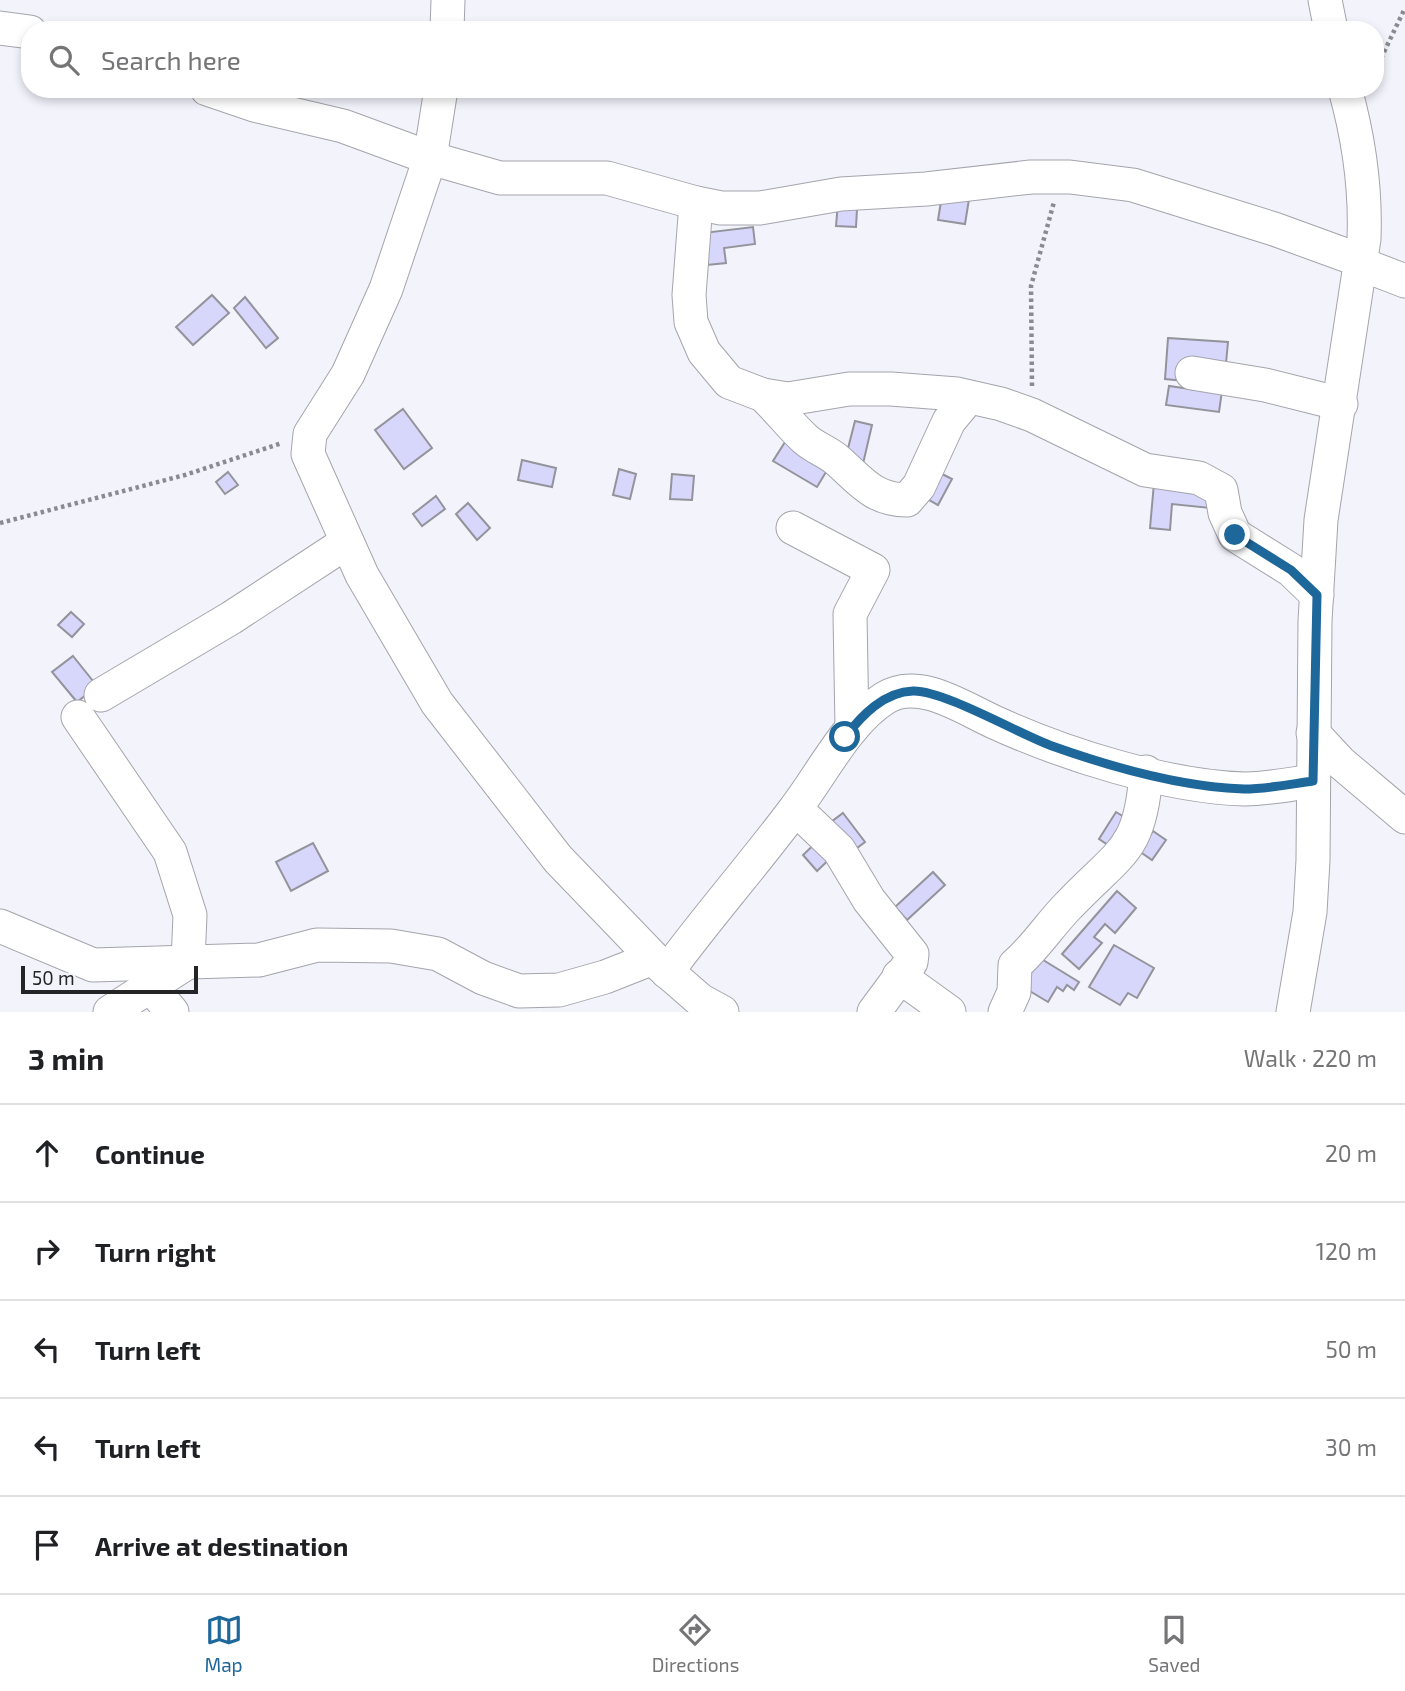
<!DOCTYPE html>
<html lang="en">
<head>
<meta charset="utf-8">
<style>
	:root { --surface:#fff; --page:#f2f2f2; --text:#202124; --muted:#757577; --line:#e0e0e0; --accent:#1e679a }
	body { margin:0; font-family:"Exo 2",sans-serif; background:var(--page); color:var(--text) }
	.scale { position:absolute; left:21px; bottom:18px; width:177px; box-sizing:border-box; padding-left:7px; border:4px solid #252528; border-top:0; font-size:19px; line-height:24px; white-space:nowrap; color:#252528; -webkit-text-stroke:5px #f2f3fb; paint-order:stroke }
	.stop { position:absolute; width:21px; height:21px; margin:-16px; border:5px solid #1e679a; border-radius:50%; background:#fff }
	.stop.end { background:#1e679a; border-color:#fff; box-shadow:0 2px 7px #0008 }
	.list { margin:0; padding:0; list-style:none }
	h2 { display:flex; justify-content:space-between; align-items:center; height:91px; margin:0; padding:0 28px; font-size:30px }
	h2 small { font-size:23px; font-weight:400; color:var(--muted) }
	.list li { display:grid; grid-template-columns:46px 1fr auto; gap:21px; align-items:center; box-sizing:border-box; height:98px; padding:0 28px; border-top:2px solid var(--line) }
	.list b { display:block; font-size:26px; white-space:nowrap }
	.list em { font-size:23px; font-style:normal; color:var(--muted) }
	.icon { flex:none; width:38px; height:38px; fill:none; stroke:currentColor; stroke-width:2; stroke-linecap:round; stroke-linejoin:round }
	.map { position:relative; flex:none; width:1405px; height:1012px; overflow:hidden }
	.search { position:absolute; background:var(--surface); box-shadow:0 4px 10px #0003; left:21px; right:21px; top:21px; height:77px; display:flex; align-items:center; gap:18px; box-sizing:border-box; padding:0 24px; border-radius:28px; color:var(--muted); font-size:26px }
	.sheet { height:581px; background:var(--surface) }
	nav { display:flex; justify-content:space-around; align-items:center; box-sizing:border-box; height:98px; border-top:2px solid var(--line); background:var(--surface); font-size:19px; color:var(--muted) }
	nav a { display:grid; justify-items:center; gap:4px }
	nav .on { color:var(--accent) }
	.map>svg:first-child { display:block }
</style>
</head>
<body>
<div class="map">
<svg width="1405" height="1012" viewBox="0 0 1405 1012">
	<rect width="100%" height="100%" fill="#f2f3fb"/>
	<g fill="#d6d7fb" stroke="#93939b" stroke-width="2">
		<polygon points="943,189 970,193 965,224 938,220"/>
		<polygon points="839,190 858,192 856,227 836,226"/>
		<polygon points="753,227 755,244 724,248 726,263 707,265 703,233"/>
		<polygon points="212,295 229,313 193,345 176,327"/>
		<polygon points="245,297 278,338 266,348 234,308"/>
		<polygon points="1168,338 1228,342 1226,363 1185,381 1165,379"/>
		<polygon points="1223,384 1219,412 1166,405 1169,386 1197,390"/>
		<polygon points="403,409 432,448 404,469 375,430"/>
		<polygon points="855,421 872,425 862,468 844,464"/>
		<polygon points="792,431 835,457 817,487 773,461"/>
		<polygon points="522,460 556,468 552,487 518,480"/>
		<polygon points="619,469 636,474 630,499 613,495"/>
		<polygon points="228,472 238,485 225,494 216,482"/>
		<polygon points="938,472 952,479 938,505 924,497"/>
		<polygon points="672,474 694,476 692,500 670,499"/>
		<polygon points="1154,483 1212,487 1210,508 1172,504 1170,530 1150,528"/>
		<polygon points="436,496 445,509 422,526 413,514"/>
		<polygon points="468,503 490,528 477,540 456,514"/>
		<polygon points="71,612 84,624 72,637 58,625"/>
		<polygon points="73,656 97,686 77,702 52,672"/>
		<polygon points="1116,812 1129,820 1111,847 1099,839"/>
		<polygon points="843,813 865,842 849,854 827,825"/>
		<polygon points="1153,831 1166,840 1152,860 1139,851"/>
		<polygon points="822,837 837,852 817,871 803,855"/>
		<polygon points="313,843 328,871 291,891 276,862"/>
		<polygon points="933,872 945,885 907,920 895,907"/>
		<polygon points="1117,891 1136,908 1115,933 1105,924 1094,937 1102,943 1079,969 1062,954"/>
		<polygon points="1114,945 1154,968 1137,998 1128,993 1120,1005 1089,987"/>
		<polygon points="1035,955 1079,982 1074,990 1067,985 1063,991 1057,987 1048,1002 1018,984"/>
	</g>
	<g fill="none" stroke-linecap="round" stroke-linejoin="round">
		<g stroke="#a4a4ac" stroke-width="35">
			<g id="minor">
				<polyline points="1325,0 1331,30"/>
				<polyline points="0,28 30,32"/>
				<polyline points="447,30 448,0"/>
				<polyline points="207,89 254,105 343,126 430,158 500,178 607,178 696,203 721,208 760,208 841,194 926,189 1031,177 1070,177 1133,185 1274,229 1362,261"/>
				<polyline points="441,89 430,158 386,289 348,374 310,434 308,454 362,575 437,703 558,859 661,966 700,1000 722,1012"/>
				<polyline points="696,203 689,295 691,322 704,352 729,382 763,395 788,399 849,389 891,389 957,394 1001,404 1032,415 1145,470 1199,478 1221,490 1225,513 1235,535 1291,570 1317,595"/>
				<polyline points="1361,264 1405,281"/>
				<polyline points="1192,373 1265,385 1341,404"/>
				<path d="M 763,395 C 778,409 791,426 805,439 C 815,448 828,452 837,460 C 860,480 873,500 907,500 L 919,486 L 949,421 L 969,397"/>
				<polyline points="793,528 873,570 850,614 852,728"/>
				<polyline points="101,695 231,618 347,542"/>
				<polyline points="78,717 170,852 190,915 188,962 110,1012"/>
				<polyline points="1313,733 1340,762 1405,817"/>
				<polyline points="796,809 839,850 869,900 912,954 911,962 874,1012"/>
				<polyline points="0,926 93,965 259,960 317,945 391,946 438,954 483,978 519,991 559,990 605,977 653,958"/>
				<path d="M 667,972 C 708,916 754,864 795,809 C 822,774 847,722 885,698 C 919,677 963,708 994,722 C 1064,754 1167,787 1245,789 C 1267,789 1291,784 1313,781"/>
				<polyline points="899,976 949,1012"/>
				<polyline points="152,988 172,1012"/>
				<path d="M 1005,1012 L 1014,992 L 1015,965 C 1036,947 1050,924 1069,905 C 1119,852 1141,852 1146,772"/>
				<path d="M 1293,1012 L 1310,912 L 1313,860 L 1315,621 L 1321,520 L 1364,239 C 1366,187 1359,139 1345,89"/>
			</g>
		</g>
		<g stroke="#8a8b90" stroke-width="4.5" stroke-dasharray="3.5 3.5" stroke-linecap="butt">
			<polyline points="1375,71 1405,8"/>
			<polyline points="1032,386 1031,286 1054,202"/>
			<polyline points="0,523 185,475 282,443"/>
		</g>
		<use href="#minor" stroke="#fff" stroke-width="33"/>
	</g>
	<g fill="none" stroke-linecap="round" stroke-linejoin="round">
		<path stroke="#1e679a" stroke-width="9" d="M 845,737 C 862,715 884,692 913,691 C 943,690 1019,734 1052,746 C 1111,767 1181,787 1244,789 C 1267,789 1291,784 1313,781 L 1317,595 L 1291,570 L 1235,535"/>
	</g>
</svg>
<div class="scale">50 m</div>
<div class="stop" style="left:845px;top:737px"></div>
<div class="stop end" style="left:1235px;top:535px"></div>
<div class="search"><svg class="icon" aria-label="search" viewBox="0 0 24 24"><circle cx="10" cy="10" r="6"/><path d="M15 15l6 6"/></svg>Search here</div>
</div>
<section class="sheet">
<h2>3 min<small>Walk · 220 m</small></h2>
<ul class="list">
<li><svg class="icon" aria-label="ahead" viewBox="0 0 24 24"><path d="M12 20V5M6 11l6-6 6 6"/></svg><div><b>Continue</b></div><em>20 m</em></li>
<li><svg class="icon" aria-label="right" viewBox="0 0 24 24"><path d="M7 20v-9h11M14 6l5 5-5 5"/></svg><div><b>Turn right</b></div><em>120 m</em></li>
<li><svg class="icon" aria-label="left" viewBox="0 0 24 24"><path d="M17 20v-9H6M10 6l-5 5 5 5"/></svg><div><b>Turn left</b></div><em>50 m</em></li>
<li><svg class="icon" aria-label="left" viewBox="0 0 24 24"><path d="M17 20v-9H6M10 6l-5 5 5 5"/></svg><div><b>Turn left</b></div><em>30 m</em></li>
<li><svg class="icon" aria-label="arrive" viewBox="0 0 24 24"><path d="M6 21V4h12l-3 4 3 4H6"/></svg><div><b>Arrive at destination</b></div></li>
</ul>
</section>
<nav>
<a class="on"><svg class="icon" aria-label="map" viewBox="0 0 24 24"><path d="M3 6l6-2 6 2 6-2v14l-6 2-6-2-6 2zM9 4v14M15 6v14"/></svg>Map</a>
<a><svg class="icon" aria-label="directions" viewBox="0 0 24 24"><path d="M12 3l9 9-9 9-9-9zM9 14v-3h6M13 9l2 2-2 2"/></svg>Directions</a>
<a><svg class="icon" aria-label="saved" viewBox="0 0 24 24"><path d="M7 4h10v16l-5-4-5 4z"/></svg>Saved</a>
</nav>
</body>
</html>
